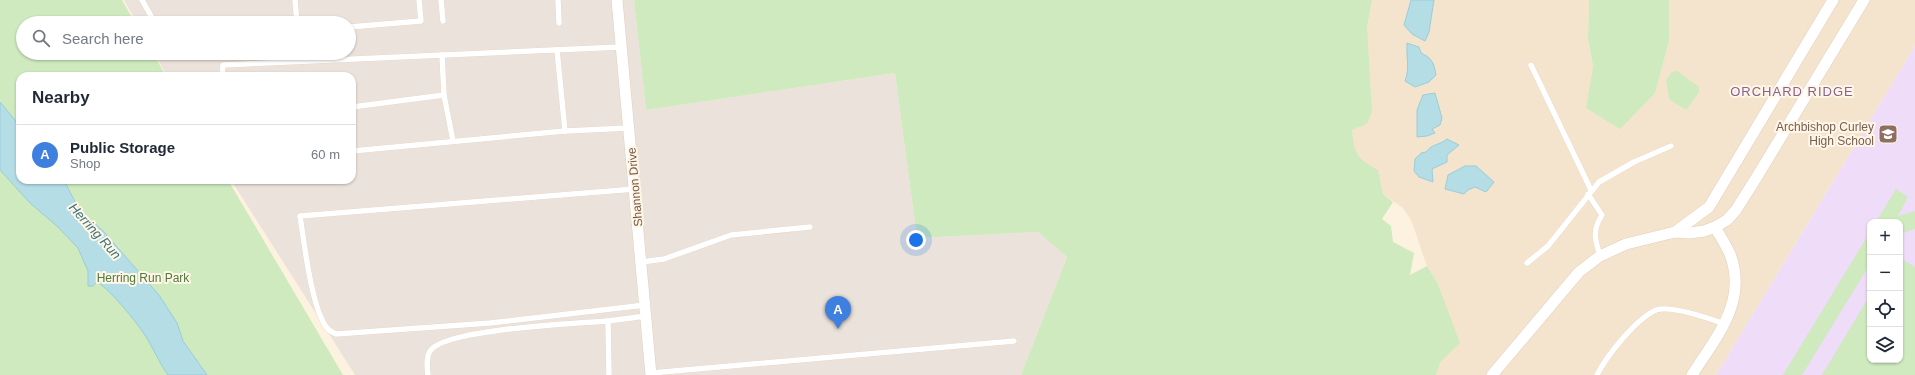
<!DOCTYPE html>
<html lang="en">
<head>
<meta charset="utf-8">
<style>
	:root { --surface:#fff; --page:#f6f6f7; --text:#1f2937; --muted:#747a83; --line:#e0e1e3; --accent:#2563eb }
	body { margin:0; font-family:Arial,sans-serif; background:var(--page); color:var(--text) }
	.controls { position:absolute; right:12px; bottom:12px; display:grid; overflow:hidden; border-radius:8px; box-shadow:0 1px 3px #0004 }
	.controls button { width:36px; height:36px; display:grid; place-items:center; padding:0; border:0; border-bottom:1px solid var(--line); background:var(--surface); color:var(--text); font:20px sans-serif }
	.you { position:absolute; left:916px; top:240px; width:14px; height:14px; margin:-10px; border:3px solid #fff; border-radius:50%; background:#1a73e8; box-shadow:0 0 0 6px #1a73e833 }
	.badge { display:grid; place-items:center; width:26px; height:26px; border-radius:50%; background:var(--accent); color:#fff; font-size:13px; font-weight:700 }
	.pin { position:absolute; translate:-50% -33px; filter:drop-shadow(0 1px 2px #0008) }
	.pin::after { content:''; position:absolute; top:21px; width:14px; height:12px; background:inherit; clip-path:polygon(0 0,100% 0,50% 100%) }
	.list { margin:0; padding:0; list-style:none }
	h2 { display:flex; justify-content:space-between; align-items:center; height:52px; margin:0; padding:0 16px; font-size:17px }
	h2 small { font-size:13px; font-weight:400; color:var(--muted) }
	.list li { display:grid; grid-template-columns:26px 1fr auto; gap:12px; align-items:center; box-sizing:border-box; height:60px; padding:0 16px; border-top:1px solid var(--line) }
	.list b { display:block; font-size:15px; white-space:nowrap }
	.list p { margin:0; font-size:13px; white-space:nowrap; color:var(--muted) }
	.list em { font-size:13px; font-style:normal; color:var(--muted) }
	.icon { flex:none; width:22px; height:22px; fill:none; stroke:currentColor; stroke-width:2; stroke-linecap:round; stroke-linejoin:round }
	.map { position:relative; flex:none; width:1915px; height:375px; overflow:hidden }
	.search { position:absolute; background:var(--surface); box-shadow:0 1px 3px #0004; left:16px; top:16px; width:340px; height:44px; display:flex; align-items:center; gap:10px; box-sizing:border-box; padding:0 14px; border-radius:22px; color:var(--muted); font-size:15px }
	.panel { position:absolute; background:var(--surface); box-shadow:0 1px 3px #0004; left:16px; top:72px; width:340px; height:112px; border-radius:12px }
	.map>svg:first-child { display:block }
</style>
</head>
<body>
<div class="map">
<svg width="1915" height="375" viewBox="0 0 1915 375">
	<rect width="100%" height="100%" fill="#fdf2df"/>
	<polygon fill="#f5e4cd" points="1372,0 1589,0 1588,39 1593,66 1586,108 1669,40 1669,0 1915,0 1915,46 1716,375 1436,375 1441,361 1437,282 1427,266 1411,220 1403,208 1383,194 1378,171 1361,161 1355,150 1351,130 1367,124 1367,27"/>
	<polygon fill="#ebe3db" points="124,0 634,0 646,110 895,73 917,238 1038,232 1067,257 1021,375 355,375 231,180 352,180 352,76 167,76 154,53 349,53 349,23 137,23"/>
	<path fill="#efdcf9" fill-rule="evenodd" d="M 1915,46 L 1915,375 L 1716,375 L 1796,243 ZM 1870,222 L 1900,222 L 1900,360 L 1870,360 Z"/>
	<g fill="#ceeabe">
		<polygon points="0,0 122,0 135,23 23,23 23,53 153,53 166,76 20,76 20,180 228,180 343,375 0,375"/>
		<path d="M 634,0 L 1372,0 L 1367,27 L 1372,112 L 1367,124 L 1352,130 C 1355,155 1356,158 1378,170 L 1383,194 L 1393,202 L 1382,219 L 1391,226 L 1393,242 L 1414,253 L 1410,275 L 1427,266 L 1437,282 L 1460,343 L 1441,361 L 1436,375 L 1021,375 L 1067,257 L 1038,232 L 917,238 L 895,73 L 646,110 Z"/>
		<polygon points="1589,0 1669,0 1669,40 1655,93 1620,129 1586,108 1593,66 1588,39"/>
		<polygon points="1677,71 1699,87 1699,92 1686,110 1669,99 1666,80 1672,72"/>
		<polygon points="1896,189 1908,197 1898,216 1915,211 1915,229 1900,234 1900,222 1876,222"/>
		<polygon points="1870,232 1870,264 1802,375 1783,375"/>
		<polygon points="1900,258 1915,267 1915,375 1822,375 1870,295 1870,360 1900,360"/>
	</g>
	<g fill="#b4dde6" stroke="#9acdd8">
		<polygon points="1411,0 1434,0 1429,32 1425,41 1412,34 1404,25"/>
		<path d="M 1407,43 L 1419,47 L 1421,53 C 1432,58 1434,63 1436,75 L 1429,82 L 1415,87 L 1405,81 C 1410,68 1406,58 1407,43 Z"/>
		<polygon points="1435,93 1442,118 1440,125 1432,129 1435,133 1427,136 1417,137 1417,110 1423,95"/>
		<path d="M 0,102 L 20,126 L 20,180 L 64,180 L 78,208 L 104,232 L 159,295 L 177,323 L 183,341 L 207,375 L 168,375 C 160,364 155,352 148,340 C 140,326 111,290 97,282 L 93,286 L 88,286 L 88,271 L 78,248 L 58,227 L 30,203 L 0,170 Z"/>
		<path d="M 1447,139 L 1459,145 L 1447,155 L 1447,162 L 1432,169 L 1433,182 L 1419,177 L 1414,171 L 1415,159 L 1421,153 L 1426,152 C 1433,143 1438,146 1447,139 Z"/>
		<polygon points="1465,166 1476,166 1494,182 1486,192 1475,187 1468,190 1464,194 1445,189 1448,175"/>
	</g>
	<g fill="none" stroke-linecap="round" stroke-linejoin="round">
		<g stroke="#e1cebb" stroke-width="6">
			<g id="lane">
				<polyline points="142,0 155,23"/>
				<polyline points="295,0 297,23"/>
				<polyline points="441,0 443,21"/>
				<polyline points="558,0 559,23"/>
				<polyline points="349,27 421,21 419,0"/>
				<polyline points="557,50 565,131"/>
				<polyline points="442,55 444,95"/>
				<polyline points="1531,65 1591,190"/>
				<polyline points="222,76 223,65 621,47"/>
				<polyline points="352,107 444,95 453,141"/>
				<polyline points="352,151 565,131 629,128"/>
				<path d="M 635,189 L 300,216 C 304,241 312,313 328,329 C 330,331 334,333 336,334 L 490,323 L 645,305"/>
				<path d="M 1588,194 L 1602,215 C 1592,230 1595,240 1600,256"/>
				<polyline points="642,262 664,259 731,235 810,227"/>
				<polyline points="1527,263 1548,246 1599,182 1634,162 1671,146"/>
				<polyline points="651,373 1014,341"/>
				<path d="M 428,375 C 427,367 426,358 430,351 C 444,329 578,323 608,321"/>
				<polyline points="609,375 608,321 646,316"/>
				<path d="M 1597,375 C 1607,355 1636,319 1656,310 C 1670,305 1711,319 1725,324"/>
			</g>
		</g>
		<g stroke="#e1cebb" stroke-width="12">
			<g id="street">
				<polyline points="617,0 651,375"/>
				<polyline points="1675,232 1709,207 1833,0"/>
				<polyline points="1492,375 1579,272 1600,256 1626,244 1675,232 1690,233 1704,231 1715,227 1727,220 1736,210 1758,175 1864,0"/>
				<path d="M 1692,375 C 1716,337 1748,302 1730,254 C 1726,245 1720,236 1715,227"/>
			</g>
		</g>
		<use href="#lane" stroke="#fff" stroke-width="5.5"/>
		<use href="#street" stroke="#fff" stroke-width="11"/>
	</g>
	<defs>
		<g id="school-square" transform="scale(1)"><rect x="-9" y="-9" width="18" height="18" rx="4" fill="#8d6e63" stroke="#fff6e6"/><path d="M0-5L7-2L0 1L-7-2ZM-4 1L0 2.5L4 1V4Q0 6-4 4Z" fill="#fff"/></g>
	</defs>
	<g fill-rule="evenodd">
		<use href="#school-square" x="1888" y="134"/>
	</g>
	<g text-anchor="middle" dominant-baseline="central" stroke-width="4" stroke-linejoin="round" paint-order="stroke">
		<g font-size="12" fill="#785e54" stroke="#fff6e6" text-anchor="end">
			<text x="1874" y="127">Archbishop Curley<tspan x="1874" dy="14">High School</tspan></text>
		</g>
		<g font-size="12" fill="#745846" stroke="#fff6e6">
			<text transform="translate(635 187) rotate(-95)">Shannon Drive</text>
		</g>
		<g font-size="12" fill="#4e7a3e" stroke="#fff6e6">
			<text x="143" y="278">Herring Run Park</text>
		</g>
		<g font-size="13" letter-spacing="1" fill="#876297" stroke="#fff6e6">
			<text x="1792" y="91">ORCHARD RIDGE</text>
		</g>
		<g font-size="13" font-style="italic" fill="#3d7381" stroke="#fff6e6">
			<text transform="translate(95 231) rotate(48)">Herring Run</text>
		</g>
	</g>
</svg>
<div class="controls">
<button>+</button>
<button>−</button>
<button><svg class="icon" aria-label="locate" viewBox="0 0 24 24"><circle cx="12" cy="12" r="6"/><path d="M12 2v4M12 18v4M2 12h4M18 12h4"/></svg></button>
<button><svg class="icon" aria-label="layers" viewBox="0 0 24 24"><path d="M12 4l9 5-9 5-9-5zM3 14l9 5 9-5"/></svg></button>
</div>
<div class="you"></div>
<div class="pin badge" style="left:838px;top:329px;background:#3f7fe0">A</div>
<div class="search"><svg class="icon" aria-label="search" viewBox="0 0 24 24"><circle cx="10" cy="10" r="6"/><path d="M15 15l6 6"/></svg>Search here</div>
<section class="panel">
<h2>Nearby<small></small></h2>
<ul class="list">
<li><span class="badge" style="background:#3f7fe0">A</span><div><b>Public Storage</b><p>Shop</p></div><em>60 m</em></li>
</ul>
</section>
</div>
</body>
</html>
